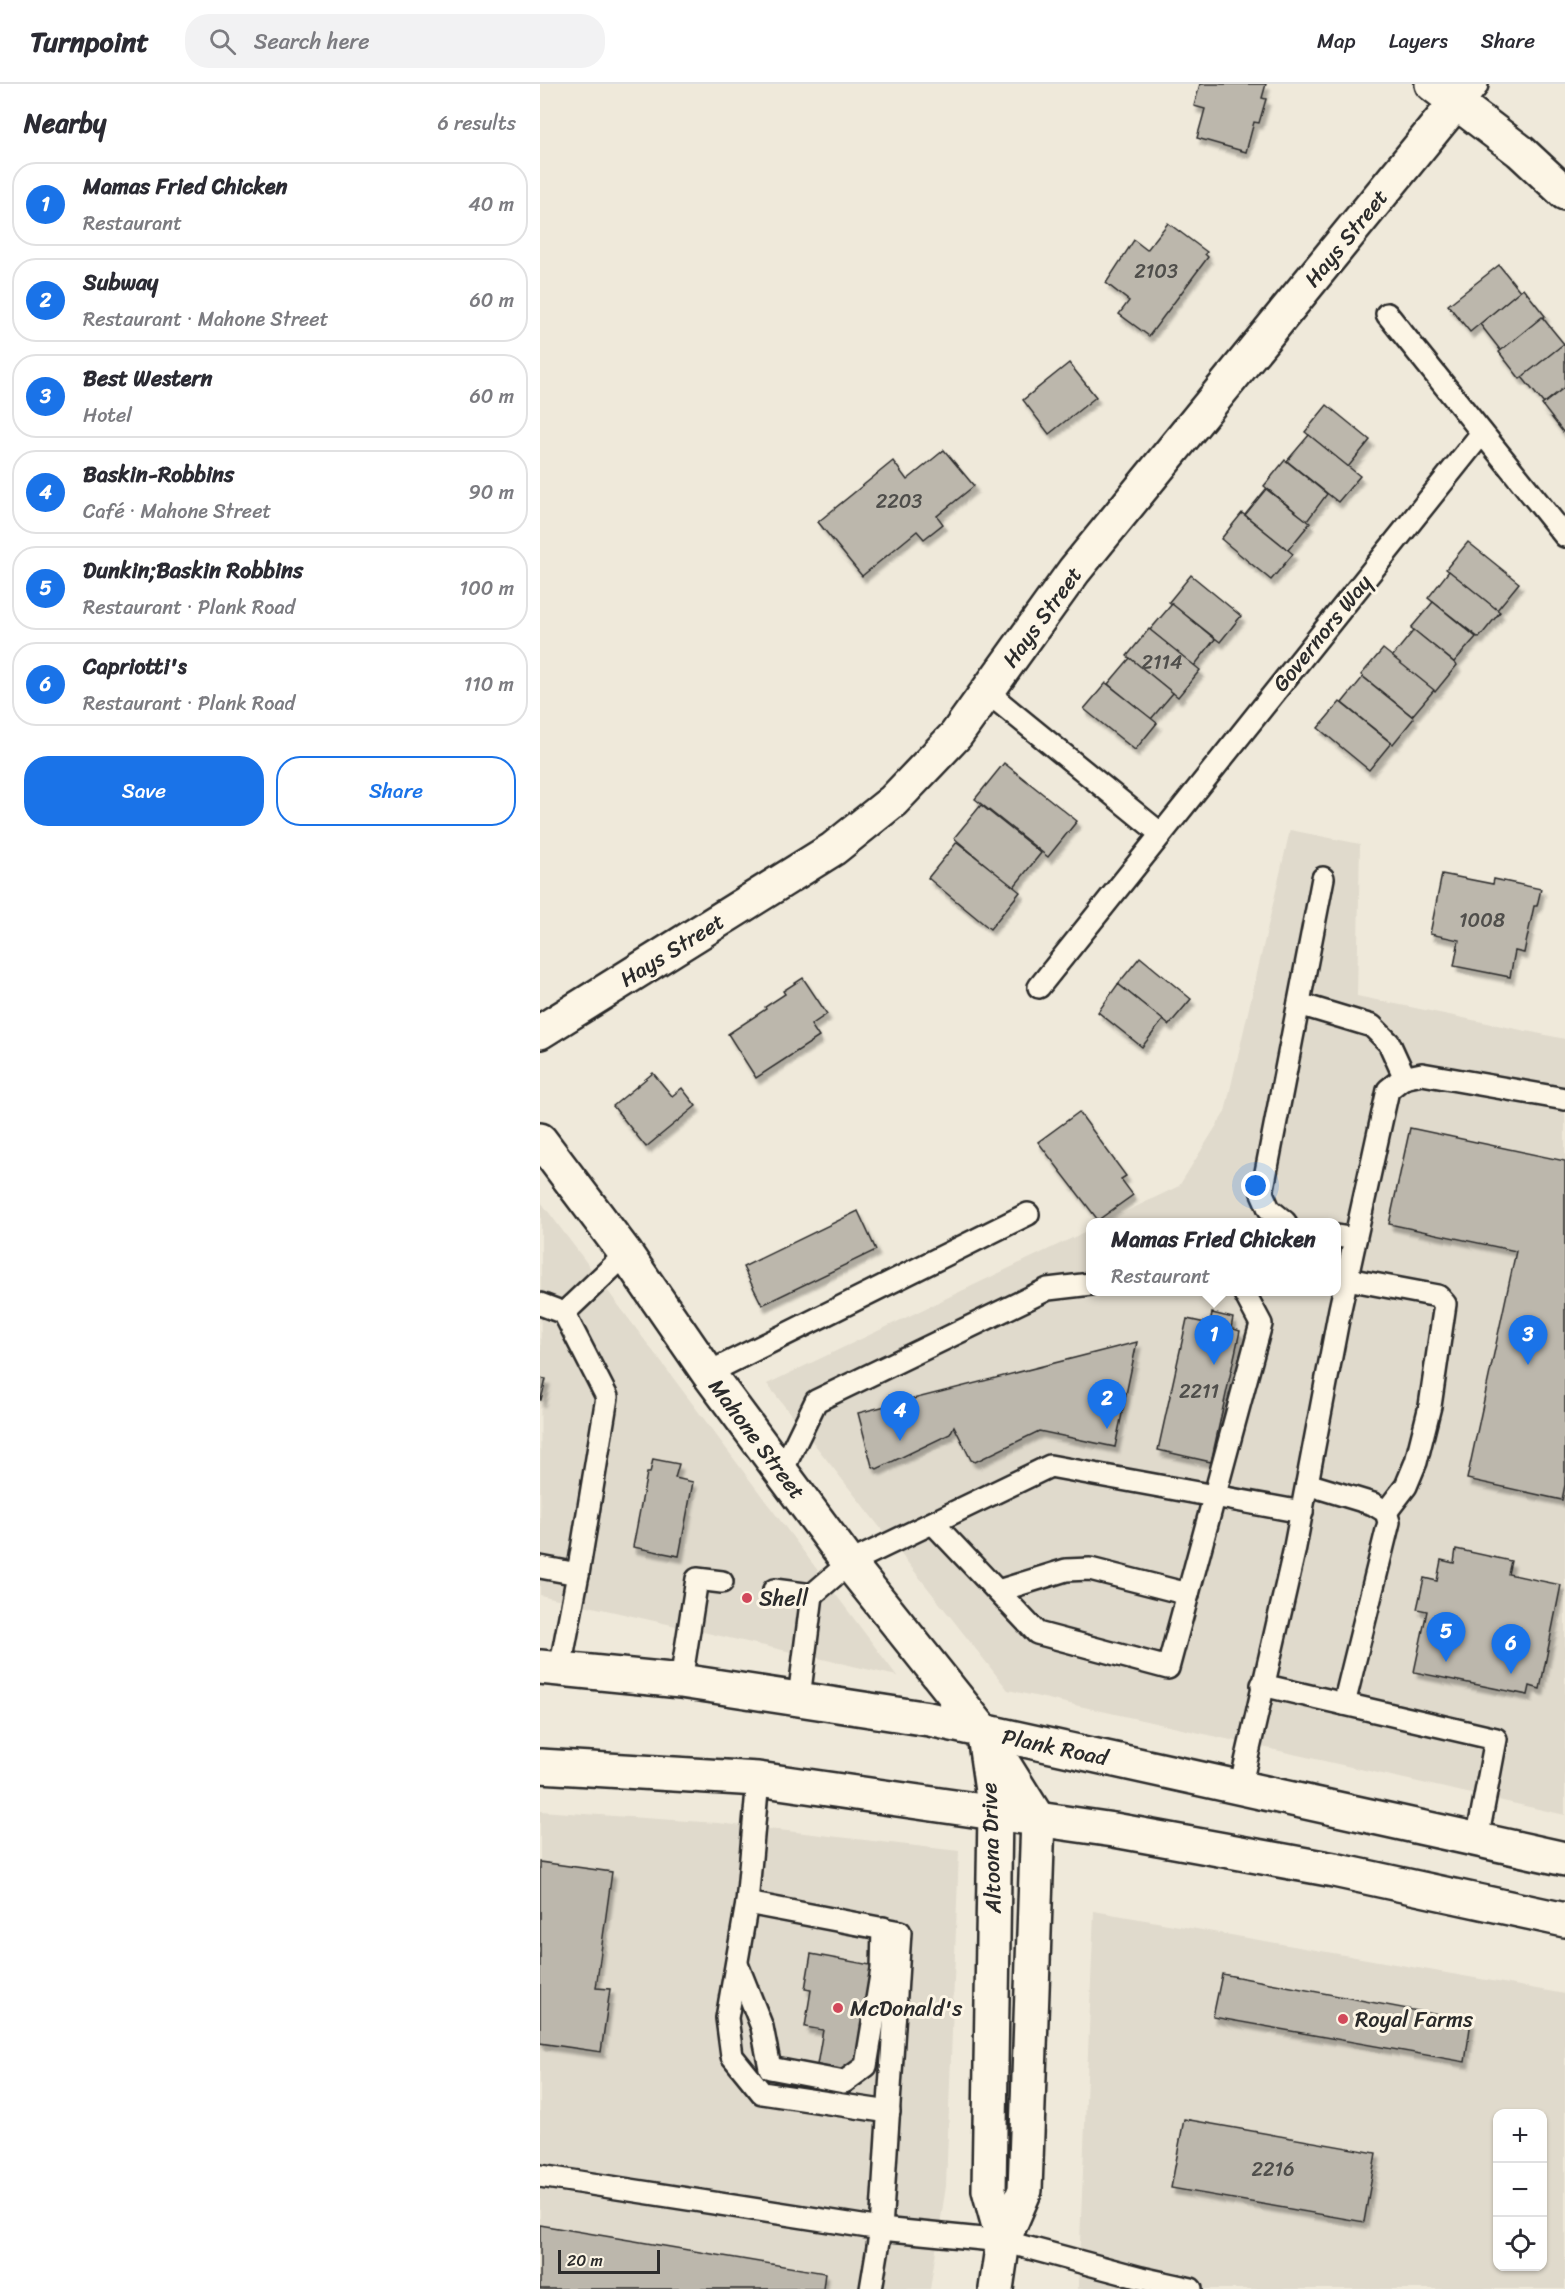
<!DOCTYPE html>
<html lang="en">
<head>
<meta charset="utf-8">
<style>
	:root { --surface:#fff; --page:#f2f2f3; --text:#2b2b33; --muted:#7c7c81; --line:#e1e1e2; --accent:#1a73e8 }
	body { margin:0; font-family:Sriracha,sans-serif; background:var(--page); color:var(--text) }
	.controls { position:absolute; right:18px; bottom:18px; display:grid; overflow:hidden; border-radius:12px; box-shadow:0 2px 4px #0004 }
	.controls button { width:54px; height:54px; display:grid; place-items:center; padding:0; border:0; border-bottom:2px solid var(--line); background:var(--surface); color:var(--text); font:30px sans-serif }
	.scale { position:absolute; left:18px; bottom:15px; width:102px; box-sizing:border-box; padding-left:6px; border:3px solid #2b2b2b; border-top:0; font-size:16px; line-height:21px; white-space:nowrap; color:#2b2b2b; -webkit-text-stroke:4px #fcf5e5; paint-order:stroke }
	.you { position:absolute; left:716px; top:1102px; width:21px; height:21px; margin:-15px; border:4px solid #fff; border-radius:50%; background:#1a73e8; box-shadow:0 0 0 9px #1a73e833 }
	.badge { display:grid; place-items:center; width:39px; height:39px; border-radius:50%; background:var(--accent); color:#fff; font-size:20px; font-weight:700 }
	.pin { position:absolute; translate:-50% -50px; filter:drop-shadow(0 2px 3px #0008) }
	.pin::after { content:''; position:absolute; top:32px; width:21px; height:18px; background:inherit; clip-path:polygon(0 0,100% 0,50% 100%) }
	.popup { position:absolute; left:546px; top:1134px; width:255px; height:78px; box-sizing:border-box; display:grid; place-content:center; border-radius:12px; background:var(--surface); filter:drop-shadow(0 2px 4px #0005); font-size:20px; white-space:nowrap; color:var(--muted) }
	.popup b { font-size:22px; color:var(--text) }
	.popup::after { content:''; position:absolute; left:50%; top:100%; margin-left:-12px; border:12px solid transparent; border-top-color:var(--surface) }
	.list { margin:0; padding:0; list-style:none }
	h2 { display:flex; justify-content:space-between; align-items:center; height:78px; margin:0; padding:0 24px; font-size:26px }
	h2 small { font-size:20px; font-weight:400; color:var(--muted) }
	.list li { display:grid; grid-template-columns:39px 1fr auto; gap:18px; align-items:center; box-sizing:border-box; height:84px; margin:0 12px 12px; padding:0 12px; border:2px solid var(--line); border-radius:24px }
	.list b { display:block; font-size:22px; white-space:nowrap }
	.list p { margin:0; font-size:20px; white-space:nowrap; color:var(--muted) }
	.list em { font-size:20px; font-style:normal; color:var(--muted) }
	.actions { display:flex; gap:12px; padding:18px 24px }
	.actions a { flex:1; padding:14px 0; border:2px solid var(--accent); border-radius:24px; text-align:center; font-size:21px; color:var(--accent) }
	.actions .main { background:var(--accent); color:#fff }
	.icon { flex:none; width:33px; height:33px; fill:none; stroke:currentColor; stroke-width:2; stroke-linecap:round; stroke-linejoin:round }
	.map { position:relative; flex:none; width:1025px; height:2205px; overflow:hidden }
	header { display:flex; align-items:center; gap:36px; box-sizing:border-box; height:84px; padding:0 30px; background:var(--surface); border-bottom:2px solid var(--line) }
	header strong { font-size:28px }
	nav { display:flex; gap:33px; margin-inline-start:auto; font-size:21px }
	.search { width:420px; height:54px; background:var(--page); display:flex; align-items:center; gap:15px; box-sizing:border-box; padding:0 21px; border-radius:24px; color:var(--muted); font-size:22px }
	main { display:flex }
	aside { flex:1; background:var(--surface) }
	.map>svg:first-child { display:block }
</style>
</head>
<body>
<header>
<strong>Turnpoint</strong>
<div class="search"><svg class="icon" aria-label="search" viewBox="0 0 24 24"><circle cx="10" cy="10" r="6"/><path d="M15 15l6 6"/></svg>Search here</div>
<nav><a>Map</a><a>Layers</a><a>Share</a></nav>
</header>
<main>
<aside>
<h2>Nearby<small>6 results</small></h2>
<ul class="list">
<li><span class="badge">1</span><div><b>Mamas Fried Chicken</b><p>Restaurant</p></div><em>40 m</em></li>
<li><span class="badge">2</span><div><b>Subway</b><p>Restaurant · Mahone Street</p></div><em>60 m</em></li>
<li><span class="badge">3</span><div><b>Best Western</b><p>Hotel</p></div><em>60 m</em></li>
<li><span class="badge">4</span><div><b>Baskin-Robbins</b><p>Café · Mahone Street</p></div><em>90 m</em></li>
<li><span class="badge">5</span><div><b>Dunkin;Baskin Robbins</b><p>Restaurant · Plank Road</p></div><em>100 m</em></li>
<li><span class="badge">6</span><div><b>Capriotti's</b><p>Restaurant · Plank Road</p></div><em>110 m</em></li>
</ul>
<div class="actions"><a class="main">Save</a><a>Share</a></div>
</aside>
<div class="map">
<svg width="1025" height="2205" viewBox="0 0 1025 2205">
	<defs>
		<filter id="shadow"><feDropShadow dx="3.5" dy="6" stdDeviation="1.5" flood-color="#0004"/></filter>
	</defs>
	<rect width="100%" height="100%" fill="#efe9da"/>
	<filter id="ink" filterUnits="userSpaceOnUse"><feTurbulence type="fractalNoise" baseFrequency=".0167" numOctaves="2"/><feDisplacementMap in="SourceGraphic" scale="12" xChannelSelector="R" yChannelSelector="G"/><feConvolveMatrix kernelMatrix="1 2 1 2 8 2 1 2 1" color-interpolation-filters="sRGB"/></filter>
	<g filter="url(#ink)">
		<g fill="#e0dacc" fill-rule="evenodd">
			<polygon points="750,746 820,760 817,912 1025,955 1025,1731 468,1606 227,1300 551,1145 551,1208 797,1208 797,1138 564,1138 639,1102 685,1028"/>
			<polygon points="1,1118 357,1592 0,1511"/>
			<polygon points="0,1727 178,1739 419,1767 406,2102 390,2205 0,2205"/>
			<path d="M 554,1827 L 1025,1910 L 1025,2205 L 538,2205 ZM 957,2030 L 1002,2030 L 1002,2182 L 957,2182 Z"/>
		</g>
		<g fill="#bcb7ac" stroke="#2b2b2b" stroke-width="1.5" filter="url(#shadow)">
			<polygon points="660,0 726,0 722,14 726,15 719,39 714,38 706,68 657,54 665,25 654,22"/>
			<polygon points="628,139 667,168 665,170 668,173 609,252 579,230 589,217 566,199 594,156 607,166"/>
			<polygon points="959,181 980,207 930,248 908,221"/>
			<polygon points="983,204 1005,232 961,267 940,240"/>
			<polygon points="1002,233 1024,260 980,295 959,268"/>
			<polygon points="1025,259 1025,303 1004,320 982,293"/>
			<polygon points="529,279 556,313 509,350 483,316"/>
			<polygon points="1025,303 1025,347 1023,348 1002,321"/>
			<polygon points="787,321 830,356 808,383 765,348"/>
			<polygon points="769,351 820,392 798,418 747,377"/>
			<polygon points="404,366 434,402 397,432 403,440 384,455 377,447 322,492 278,438 353,377 367,396"/>
			<polygon points="745,376 787,410 767,437 724,402"/>
			<polygon points="726,405 770,439 748,466 705,431"/>
			<polygon points="702,429 753,470 731,496 681,455"/>
			<polygon points="928,458 979,499 957,526 906,485"/>
			<polygon points="909,487 960,528 939,554 888,514"/>
			<polygon points="651,491 701,532 680,558 629,518"/>
			<polygon points="893,518 936,553 914,578 871,544"/>
			<polygon points="632,520 675,555 654,582 610,546"/>
			<polygon points="609,545 660,586 638,613 587,572"/>
			<polygon points="874,546 917,581 895,608 852,573"/>
			<polygon points="843,565 894,606 872,632 821,591"/>
			<polygon points="590,574 633,609 611,635 568,600"/>
			<polygon points="823,593 874,634 853,660 802,619"/>
			<polygon points="566,599 617,639 595,666 544,625"/>
			<polygon points="800,618 851,659 829,686 778,644"/>
			<polygon points="464,679 537,737 508,773 435,715"/>
			<polygon points="441,721 501,769 473,804 414,754"/>
			<polygon points="417,758 480,808 450,845 388,794"/>
			<polygon points="902,790 953,800 954,795 1001,805 997,822 994,822 985,864 984,869 975,867 970,893 914,882 919,856 890,850"/>
			<polygon points="600,873 651,915 629,941 578,900"/>
			<polygon points="263,894 287,930 271,941 279,953 216,994 188,950 226,925 225,923 245,910 243,907"/>
			<polygon points="578,900 623,936 602,963 558,928"/>
			<polygon points="113,989 132,1012 142,1004 156,1022 106,1063 73,1022"/>
			<polygon points="539,1028 586,1092 581,1095 593,1111 558,1136 498,1058"/>
			<polygon points="870,1044 1025,1077 1025,1401 1022,1416 927,1395 976,1167 849,1140"/>
			<polygon points="318,1127 336,1166 222,1221 203,1183"/>
			<polygon points="672,1229 693,1234 691,1244 700,1247 671,1378 618,1366 647,1235 670,1240"/>
			<polygon points="597,1258 575,1363 499,1347 435,1378 431,1376 414,1342 410,1350 337,1385 332,1382 318,1329"/>
			<polygon points="0,1294 6,1295 1,1316 0,1316"/>
			<polygon points="113,1375 139,1380 135,1394 153,1398 139,1472 93,1463 107,1389 110,1389"/>
			<polygon points="916,1465 971,1477 968,1490 1021,1501 1000,1605 990,1602 988,1611 874,1588 887,1527 877,1525 884,1494 897,1497 901,1476 914,1479"/>
			<polygon points="0,1778 72,1788 56,1904 70,1905 61,1968 0,1959"/>
			<polygon points="271,1870 336,1882 316,1988 277,1981 283,1946 265,1943 271,1906 265,1905"/>
			<polygon points="682,1890 931,1937 925,1978 673,1933"/>
			<polygon points="644,2035 836,2069 824,2138 631,2104"/>
			<polygon points="0,2141 285,2189 283,2205 0,2205"/>
		</g>
		<g fill="none" stroke-linecap="round" stroke-linejoin="round">
			<g stroke="#2b2b2b" stroke-width="26">
				<g id="service">
					<polyline points="847,230 1025,452"/>
					<polyline points="447,608 621,750"/>
					<polyline points="499,903 942,349"/>
					<polyline points="759,920 832,942 849,959 865,994"/>
					<polyline points="745,1138 729,1125 722,1109 783,794"/>
					<polyline points="797,1152 815,1155"/>
					<polyline points="807,1195 898,1212 905,1220 890,1322 876,1378 866,1402 846,1428"/>
					<polyline points="0,1220 24,1229 67,1313 38,1490 0,1483"/>
					<polyline points="24,1229 86,1170"/>
					<polyline points="168,1289 488,1130"/>
					<polyline points="242,1387 276,1317 508,1205 551,1200"/>
					<polyline points="767,1400 833,1420 846,1428 849,1438 804,1620"/>
					<polyline points="393,1439 497,1549 628,1584 721,1240 704,1208"/>
					<polyline points="234,1506 272,1511 309,1479 510,1382 762,1428"/>
					<polyline points="458,1507 526,1486 550,1485 648,1510"/>
					<polyline points="20,1585 38,1490"/>
					<polyline points="141,1597 157,1495 182,1498"/>
					<polyline points="722,1601 956,1655 937,1756"/>
					<polyline points="259,1614 272,1511"/>
					<polyline points="218,1695 207,1819 187,1934 192,1972 222,2009 349,2028"/>
					<polyline points="700,1704 754,1468 800,1225 848,1006 863,994 882,990 1025,1015"/>
					<polyline points="207,1819 360,1848 341,2145 331,2205"/>
					<polyline points="197,1880 222,1943 230,1984 304,1998 326,1982 342,1885 343,1844"/>
					<polyline points="0,2092 341,2145 463,2157 601,2194 651,2205"/>
				</g>
			</g>
			<g stroke="#2b2b2b" stroke-width="38">
				<g id="minor">
					<polyline points="892,0 980,67 1025,109"/>
					<polyline points="0,948 293,765 353,717 416,651 534,487 931,0"/>
					<polyline points="0,1056 86,1170 168,1289 309,1479 443,1647 498,1735 485,2106 463,2157 456,2205"/>
					<polyline points="445,1658 455,1728 449,2106 463,2157"/>
				</g>
			</g>
			<g stroke="#2b2b2b" stroke-width="38">
				<g id="trunk">
					<polyline points="0,1583 141,1597 389,1635 1025,1775"/>
					<polyline points="0,1682 218,1695 574,1746 794,1786 1025,1836"/>
				</g>
			</g>
			<use href="#service" stroke="#fcf5e5" stroke-width="21"/>
			<use href="#minor" stroke="#fcf5e5" stroke-width="33"/>
			<use href="#trunk" stroke="#fcf5e5" stroke-width="33"/>
		</g>
	</g>
	<g fill="#d1495b" stroke="#fcf5e5" stroke-width="2">
		<circle cx="207" cy="1514" r="6"/>
		<circle cx="298" cy="1924" r="6"/>
		<circle cx="803" cy="1935" r="6"/>
	</g>
	<g text-anchor="middle" dominant-baseline="central" stroke-width="6" stroke-linejoin="round" paint-order="stroke">
		<g font-size="20" fill="#4f4e4b">
			<text x="616" y="187">2103</text>
			<text x="359" y="417">2203</text>
			<text x="622" y="578">2114</text>
			<text x="942" y="836">1008</text>
			<text x="659" y="1307">2211</text>
			<text x="733" y="2085">2216</text>
		</g>
		<g font-size="22" fill="#2b2b2b" stroke="#fcf5e5">
			<text transform="translate(806 154) rotate(-51)">Hays Street</text>
			<text transform="translate(502 533) rotate(-54)">Hays Street</text>
			<text transform="translate(782 549) rotate(-51)">Governors Way</text>
			<text transform="translate(132 866) rotate(-32)">Hays Street</text>
			<text transform="translate(217 1355) rotate(53)">Mahone Street</text>
			<text transform="translate(515 1663) rotate(12)">Plank Road</text>
			<text transform="translate(451 1764) rotate(-92)">Altoona Drive</text>
		</g>
		<g font-size="22" fill="#2b2b2b" stroke="#fcf5e5" text-anchor="start">
			<text x="219" y="1514">Shell</text>
			<text x="310" y="1924">McDonald's</text>
			<text x="815" y="1935">Royal Farms</text>
		</g>
	</g>
</svg>
<div class="controls">
<button>+</button>
<button>−</button>
<button><svg class="icon" aria-label="locate" viewBox="0 0 24 24"><circle cx="12" cy="12" r="6"/><path d="M12 2v4M12 18v4M2 12h4M18 12h4"/></svg></button>
</div>
<div class="scale">20 m</div>
<div class="you"></div>
<div class="pin badge" style="left:674px;top:1281px">1</div>
<div class="popup"><b>Mamas Fried Chicken</b>Restaurant</div>
<div class="pin badge" style="left:567px;top:1345px">2</div>
<div class="pin badge" style="left:988px;top:1281px">3</div>
<div class="pin badge" style="left:360px;top:1357px">4</div>
<div class="pin badge" style="left:906px;top:1578px">5</div>
<div class="pin badge" style="left:971px;top:1590px">6</div>
</div>
</main>
</body>
</html>
